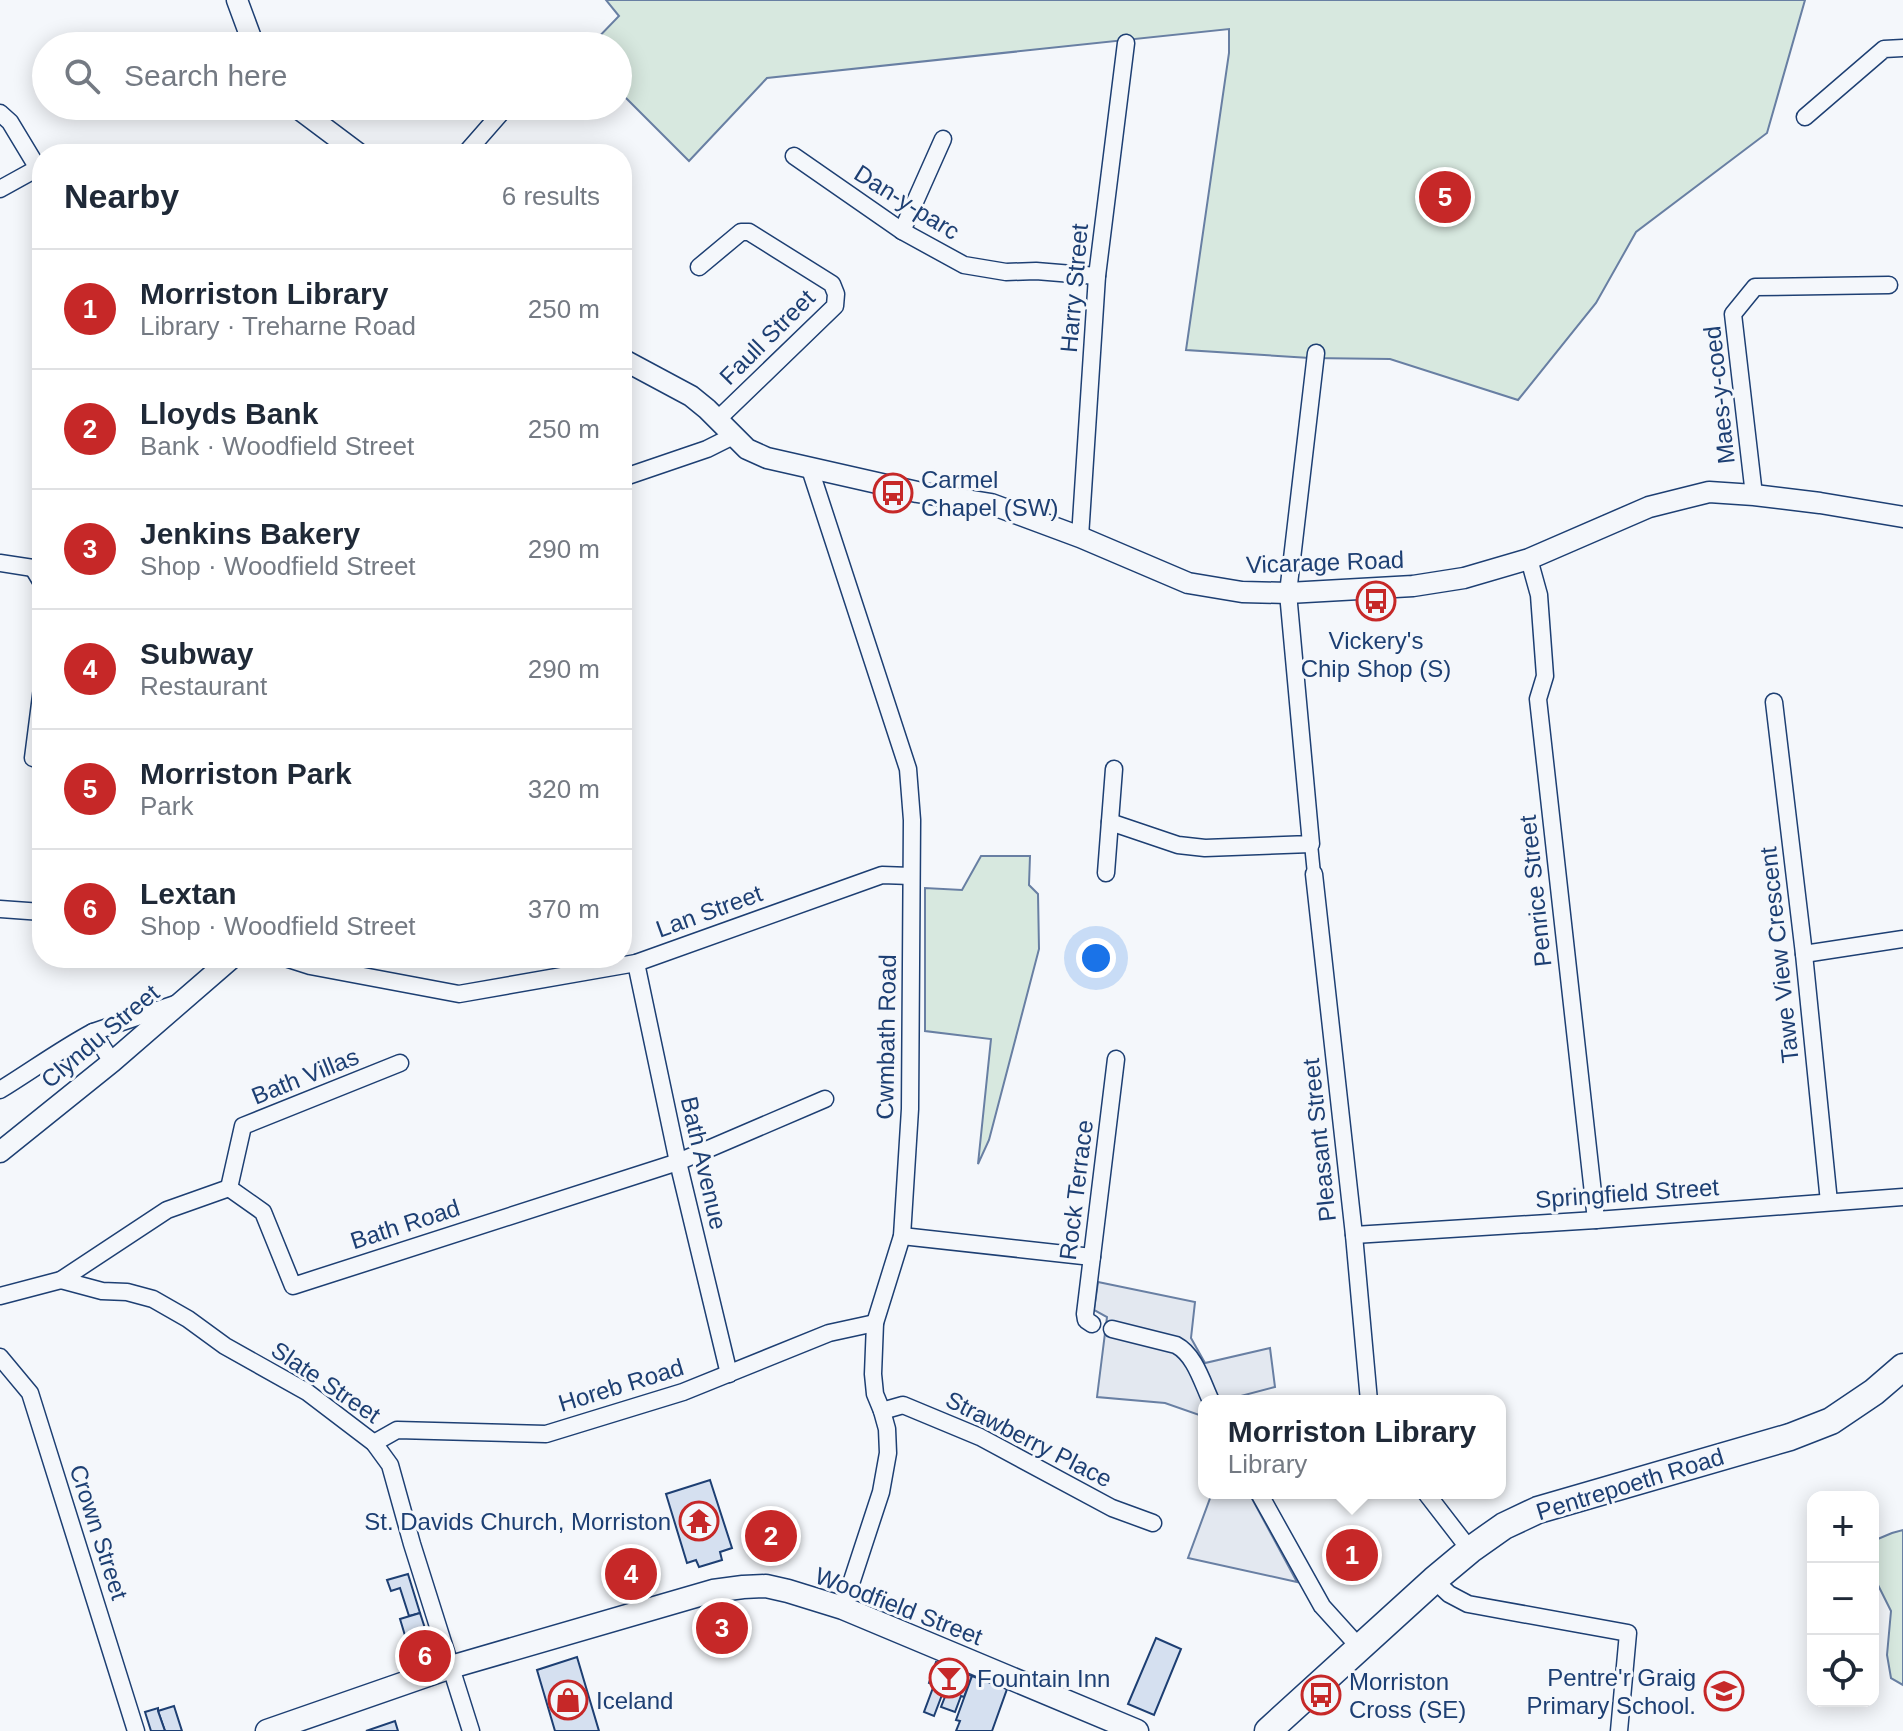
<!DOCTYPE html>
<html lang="en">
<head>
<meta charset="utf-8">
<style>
	:root { --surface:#fff; --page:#f2f2f3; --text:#1f2937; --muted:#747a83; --line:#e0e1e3; --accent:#c62828 }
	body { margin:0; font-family:Arial,sans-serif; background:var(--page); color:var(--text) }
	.controls { position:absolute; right:24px; bottom:24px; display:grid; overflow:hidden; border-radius:16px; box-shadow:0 4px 20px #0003 }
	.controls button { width:72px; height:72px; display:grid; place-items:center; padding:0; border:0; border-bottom:2px solid var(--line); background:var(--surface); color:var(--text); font:40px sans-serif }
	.you { position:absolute; left:1096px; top:958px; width:28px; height:28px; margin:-20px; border:6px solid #fff; border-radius:50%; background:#1a73e8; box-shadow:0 0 0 12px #1a73e833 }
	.badge { display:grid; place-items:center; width:52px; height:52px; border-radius:50%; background:var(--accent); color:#fff; font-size:26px; font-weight:700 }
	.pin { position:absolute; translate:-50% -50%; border:4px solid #fff; box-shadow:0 2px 8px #0006 }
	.popup { position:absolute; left:1198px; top:1395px; width:308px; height:104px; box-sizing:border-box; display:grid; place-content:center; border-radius:16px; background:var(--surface); filter:drop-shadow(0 2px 6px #0005); font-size:26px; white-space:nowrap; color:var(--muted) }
	.popup b { font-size:30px; color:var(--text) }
	.popup::after { content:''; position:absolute; left:50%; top:100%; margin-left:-16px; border:16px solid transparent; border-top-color:var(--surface) }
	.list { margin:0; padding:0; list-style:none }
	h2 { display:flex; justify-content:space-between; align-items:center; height:104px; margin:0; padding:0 32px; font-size:34px }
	h2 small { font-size:26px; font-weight:400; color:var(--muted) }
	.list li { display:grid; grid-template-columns:52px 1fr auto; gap:24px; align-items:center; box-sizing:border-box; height:120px; padding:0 32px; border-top:2px solid var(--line) }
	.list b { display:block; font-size:30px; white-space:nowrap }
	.list p { margin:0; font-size:26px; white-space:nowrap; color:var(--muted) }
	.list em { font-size:26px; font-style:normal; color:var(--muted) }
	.icon { flex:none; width:44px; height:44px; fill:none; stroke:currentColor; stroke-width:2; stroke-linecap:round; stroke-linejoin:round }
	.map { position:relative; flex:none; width:1903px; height:1731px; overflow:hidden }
	.search { position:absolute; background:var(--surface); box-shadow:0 4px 20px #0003; left:32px; top:32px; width:600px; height:88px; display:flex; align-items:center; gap:20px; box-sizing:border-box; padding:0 28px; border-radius:44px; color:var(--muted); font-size:30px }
	.panel { position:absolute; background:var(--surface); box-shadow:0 4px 20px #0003; left:32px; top:144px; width:600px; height:824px; border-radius:32px }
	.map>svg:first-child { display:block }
</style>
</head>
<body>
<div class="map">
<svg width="1903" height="1731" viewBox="0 0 1903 1731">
	<rect width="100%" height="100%" fill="#f4f7fb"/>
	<g fill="#d7e8df" stroke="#687fa3" stroke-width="2">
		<polygon points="606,0 1805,0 1767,133 1636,232 1596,303 1518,400 1390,359 1310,358 1186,350 1229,53 1229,29 767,78 689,161 618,90 618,46 590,46 619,16"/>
		<polygon points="981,856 1030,856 1029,885 1038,894 1039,949 989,1140 978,1164 991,1039 925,1031 925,888 962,890"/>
		<polygon points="1903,1530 1903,1685 1891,1678 1887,1655 1891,1611 1873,1575 1873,1541 1892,1533"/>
	</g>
	<g fill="#e3e8f0" stroke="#687fa3" stroke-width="2">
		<polygon points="1098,1282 1195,1302 1191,1338 1205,1363 1270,1348 1275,1387 1222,1401 1204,1401 1204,1415 1202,1416 1165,1403 1097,1397 1107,1317 1094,1310"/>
		<polygon points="1212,1493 1249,1493 1297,1582 1188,1558"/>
	</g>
	<g fill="#d5e0f0" stroke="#1d3f73" stroke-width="2">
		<polygon points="710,1480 732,1548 720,1552 722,1560 699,1567 696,1560 687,1563 666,1494"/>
		<polygon points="769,1509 790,1518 773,1563 752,1555"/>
		<polygon points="408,1574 420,1613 409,1616 400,1588 391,1591 387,1580"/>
		<polygon points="420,1613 434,1656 413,1662 400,1619"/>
		<polygon points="1156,1638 1181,1649 1154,1715 1128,1704"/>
		<polygon points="577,1657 599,1731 555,1731 537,1670"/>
		<polygon points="936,1662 972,1676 964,1697 961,1696 955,1712 941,1707 948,1689 945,1687 934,1716 924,1712 934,1685 929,1683"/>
		<polygon points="972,1676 1007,1689 992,1731 956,1731 960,1721 956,1720"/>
		<polygon points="174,1706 182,1731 165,1731 158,1711"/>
		<polygon points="158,1708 158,1711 165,1731 151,1731 145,1712"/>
		<polygon points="395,1721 398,1731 366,1731"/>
	</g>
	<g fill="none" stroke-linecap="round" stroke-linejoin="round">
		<g stroke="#1d3f73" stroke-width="15">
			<polyline id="pedestrian" points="1311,844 1314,874"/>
		</g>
		<g stroke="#1d3f73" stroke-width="19">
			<g id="minor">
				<polyline points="560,46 561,44"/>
				<polyline points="0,113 10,122 42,175"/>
				<polyline points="1805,117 1884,49 1903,48"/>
				<polyline points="465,154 507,106"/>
				<polyline points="794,156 902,231 964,265 1006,272 1036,271 1097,276"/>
				<polyline points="0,189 38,168"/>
				<polyline points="902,231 943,139"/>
				<polyline points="699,267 741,232 749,232 832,284 836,294 835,306 717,420"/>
				<polyline points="810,469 908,769 912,820 910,1109 902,1236 875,1323 873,1374 875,1394 882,1411 887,1429 888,1453 881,1492 843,1608"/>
				<polyline points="622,478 707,449 733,436"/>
				<polyline points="1754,495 1733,314 1755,287 1889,285"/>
				<polyline points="1080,537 1097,276 1126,43"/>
				<polyline points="1529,559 1539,595 1545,676 1538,699 1596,1220"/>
				<polyline points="0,563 33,568"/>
				<polyline points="33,568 42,583"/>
				<polyline points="1774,702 1804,954 1829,1202"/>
				<polyline points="33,758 42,688"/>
				<polyline points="1110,822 1178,845 1205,848 1311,844 1288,593 1316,353"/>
				<polyline points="1106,873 1114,769"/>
				<polyline points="1314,874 1354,1235 1369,1401"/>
				<polyline points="0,909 42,912"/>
				<polyline points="1804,954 1903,939"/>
				<polyline points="285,958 310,966 459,994 636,963 882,875 911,876"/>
				<polyline points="636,963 678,1162 729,1374"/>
				<polyline points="93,1032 175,1004"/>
				<path d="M 0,1090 C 31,1071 61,1049 93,1032 L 112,1062"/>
				<polyline points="229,1188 263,1212 293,1286 678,1162 825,1099"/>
				<polyline points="229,1188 243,1126 400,1063"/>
				<polyline points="1354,1235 1596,1220 1903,1197"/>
				<polyline points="902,1236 1092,1257"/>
				<polyline points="61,1280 102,1291 127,1292 153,1299 188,1319 225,1346 307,1392 374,1443 390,1465 412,1544 471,1731"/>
				<polyline points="0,1296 61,1280 167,1210 229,1188"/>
				<polyline points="1092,1324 1086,1320 1085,1314 1116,1059"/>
				<path d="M 1112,1329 L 1176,1345 C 1195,1355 1202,1382 1211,1401"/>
				<polyline points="0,1357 30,1393 136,1731"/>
				<polyline points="882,1411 903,1405 980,1437 1112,1508 1153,1523"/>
				<polyline points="374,1443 397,1430 546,1434 683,1392 829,1333 875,1323"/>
				<polyline points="1259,1493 1322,1606 1360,1648"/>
				<polyline points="1426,1493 1470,1550"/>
				<polyline points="1434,1580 1449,1594 1468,1604 1628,1633 1619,1731"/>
			</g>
		</g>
		<g stroke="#1d3f73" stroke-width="23">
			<g id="tertiary">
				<polyline points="237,0 254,46"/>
				<polyline points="295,106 359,154"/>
				<polyline points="622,359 691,396 707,409 747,449 767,458 917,492 991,504 1080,537 1188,583 1242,592 1288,593 1413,586 1464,578 1529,559 1649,507 1709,492 1754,495 1820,503 1903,517"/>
				<polyline points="0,1152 112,1062 232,958"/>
			</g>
		</g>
		<g stroke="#1d3f73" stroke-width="25">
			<polyline id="secondary" points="267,1731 451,1667 713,1591 743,1587 766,1586 788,1591 843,1608 1137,1731"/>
		</g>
		<g stroke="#1d3f73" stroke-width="29">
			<polyline id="primary" points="1268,1731 1434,1580 1470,1550 1504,1526 1538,1510 1790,1437 1831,1421 1874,1392 1903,1367"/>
		</g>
		<use href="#pedestrian" stroke="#f4f7fb" stroke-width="12"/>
		<use href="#minor" stroke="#f4f7fb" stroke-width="16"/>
		<use href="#tertiary" stroke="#f4f7fb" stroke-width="20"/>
		<use href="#secondary" stroke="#f4f7fb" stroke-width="22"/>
		<use href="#primary" stroke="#f4f7fb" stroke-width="26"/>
	</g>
	<defs>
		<g id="bus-ring" transform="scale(2)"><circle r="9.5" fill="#f4f7fb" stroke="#c62828" stroke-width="1.5"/><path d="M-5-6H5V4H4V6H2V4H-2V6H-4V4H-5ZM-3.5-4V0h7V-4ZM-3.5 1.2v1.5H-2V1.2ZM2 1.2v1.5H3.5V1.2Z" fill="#c62828"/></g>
		<g id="temple-ring" transform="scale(2)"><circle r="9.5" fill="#f4f7fb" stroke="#c62828" stroke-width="1.5"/><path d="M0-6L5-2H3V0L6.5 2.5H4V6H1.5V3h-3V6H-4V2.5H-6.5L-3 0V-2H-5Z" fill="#c62828"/></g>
		<g id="bar-ring" transform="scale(2)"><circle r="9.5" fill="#f4f7fb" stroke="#c62828" stroke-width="1.5"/><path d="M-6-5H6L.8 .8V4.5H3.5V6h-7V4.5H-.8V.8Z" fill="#c62828"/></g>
		<g id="school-ring" transform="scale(2)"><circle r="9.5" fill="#f4f7fb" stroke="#c62828" stroke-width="1.5"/><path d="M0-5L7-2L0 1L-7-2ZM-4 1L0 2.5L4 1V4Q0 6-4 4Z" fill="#c62828"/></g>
		<g id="shop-ring" transform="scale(2)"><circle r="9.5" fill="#f4f7fb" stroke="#c62828" stroke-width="1.5"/><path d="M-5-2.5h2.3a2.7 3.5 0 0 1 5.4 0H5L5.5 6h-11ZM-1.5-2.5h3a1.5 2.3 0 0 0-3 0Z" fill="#c62828"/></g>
	</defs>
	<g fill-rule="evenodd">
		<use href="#bus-ring" x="893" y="493"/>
		<use href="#bus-ring" x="1376" y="601"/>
		<use href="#temple-ring" x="699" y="1521"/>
		<use href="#bar-ring" x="949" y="1678"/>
		<use href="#school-ring" x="1724" y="1691"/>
		<use href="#bus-ring" x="1321" y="1695"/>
		<use href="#shop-ring" x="568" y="1700"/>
	</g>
	<g text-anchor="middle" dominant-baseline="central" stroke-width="6" stroke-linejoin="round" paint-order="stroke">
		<g font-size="24" fill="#1d3f73" stroke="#f4f7fb">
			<text transform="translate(907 202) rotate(32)">Dan-y-parc</text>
			<text transform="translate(1074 288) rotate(-85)">Harry Street</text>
			<text transform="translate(767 337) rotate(-45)">Faull Street</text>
			<text transform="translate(1719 395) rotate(-96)">Maes-y-coed</text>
			<text transform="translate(1325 562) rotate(-2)">Vicarage Road</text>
			<text transform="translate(1535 891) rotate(-96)">Penrice Street</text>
			<text transform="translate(709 911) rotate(-20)">Lan Street</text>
			<text transform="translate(1779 955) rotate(-96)">Tawe View Crescent</text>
			<text transform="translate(100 1036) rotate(-40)">Clyndu Street</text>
			<text transform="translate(886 1037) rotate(-89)">Cwmbath Road</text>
			<text transform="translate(305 1076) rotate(-22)">Bath Villas</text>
			<text transform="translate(1319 1140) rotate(-96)">Pleasant Street</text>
			<text transform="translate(704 1163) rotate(77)">Bath Avenue</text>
			<text transform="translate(1076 1190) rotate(-83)">Rock Terrace</text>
			<text transform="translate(1627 1193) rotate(-4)">Springfield Street</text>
			<text transform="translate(405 1224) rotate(-18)">Bath Road</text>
			<text transform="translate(326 1382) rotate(34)">Slate Street</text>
			<text transform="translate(621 1385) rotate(-17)">Horeb Road</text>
			<text transform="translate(1029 1439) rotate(27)">Strawberry Place</text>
			<text transform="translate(1630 1484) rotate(-17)">Pentrepoeth Road</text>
			<text transform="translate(99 1532) rotate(72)">Crown Street</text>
			<text transform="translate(899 1606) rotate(21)">Woodfield Street</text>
		</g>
		<g font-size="24" fill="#1d3f73" stroke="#f4f7fb" text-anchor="start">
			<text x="921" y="479">Carmel<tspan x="921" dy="28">Chapel (SW)</tspan></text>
			<text x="1376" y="640" text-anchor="middle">Vickery's<tspan x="1376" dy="28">Chip Shop (S)</tspan></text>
			<text x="671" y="1521" text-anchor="end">St. Davids Church, Morriston</text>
			<text x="1696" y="1677" text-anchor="end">Pentre'r Graig<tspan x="1696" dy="28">Primary School.</tspan></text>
			<text x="977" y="1678">Fountain Inn</text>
			<text x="1349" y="1681">Morriston<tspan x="1349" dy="28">Cross (SE)</tspan></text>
			<text x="596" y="1700">Iceland</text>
		</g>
	</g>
</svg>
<div class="controls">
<button>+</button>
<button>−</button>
<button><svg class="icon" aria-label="locate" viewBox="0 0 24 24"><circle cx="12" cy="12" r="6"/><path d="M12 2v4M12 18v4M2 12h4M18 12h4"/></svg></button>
</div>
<div class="you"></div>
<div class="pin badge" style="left:1352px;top:1555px">1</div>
<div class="popup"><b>Morriston Library</b>Library</div>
<div class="pin badge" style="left:771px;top:1536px">2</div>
<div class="pin badge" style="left:722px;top:1628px">3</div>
<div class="pin badge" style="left:631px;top:1574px">4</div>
<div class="pin badge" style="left:1445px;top:197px">5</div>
<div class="pin badge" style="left:425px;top:1656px">6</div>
<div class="search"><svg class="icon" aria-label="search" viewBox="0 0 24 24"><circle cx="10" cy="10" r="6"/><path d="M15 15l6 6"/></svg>Search here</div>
<section class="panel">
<h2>Nearby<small>6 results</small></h2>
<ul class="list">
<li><span class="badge">1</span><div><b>Morriston Library</b><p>Library · Treharne Road</p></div><em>250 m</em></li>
<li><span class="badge">2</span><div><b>Lloyds Bank</b><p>Bank · Woodfield Street</p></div><em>250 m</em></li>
<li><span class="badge">3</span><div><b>Jenkins Bakery</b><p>Shop · Woodfield Street</p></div><em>290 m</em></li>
<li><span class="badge">4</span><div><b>Subway</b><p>Restaurant</p></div><em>290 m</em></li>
<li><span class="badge">5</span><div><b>Morriston Park</b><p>Park</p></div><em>320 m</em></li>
<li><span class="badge">6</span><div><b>Lextan</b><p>Shop · Woodfield Street</p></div><em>370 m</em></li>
</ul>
</section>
</div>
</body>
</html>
